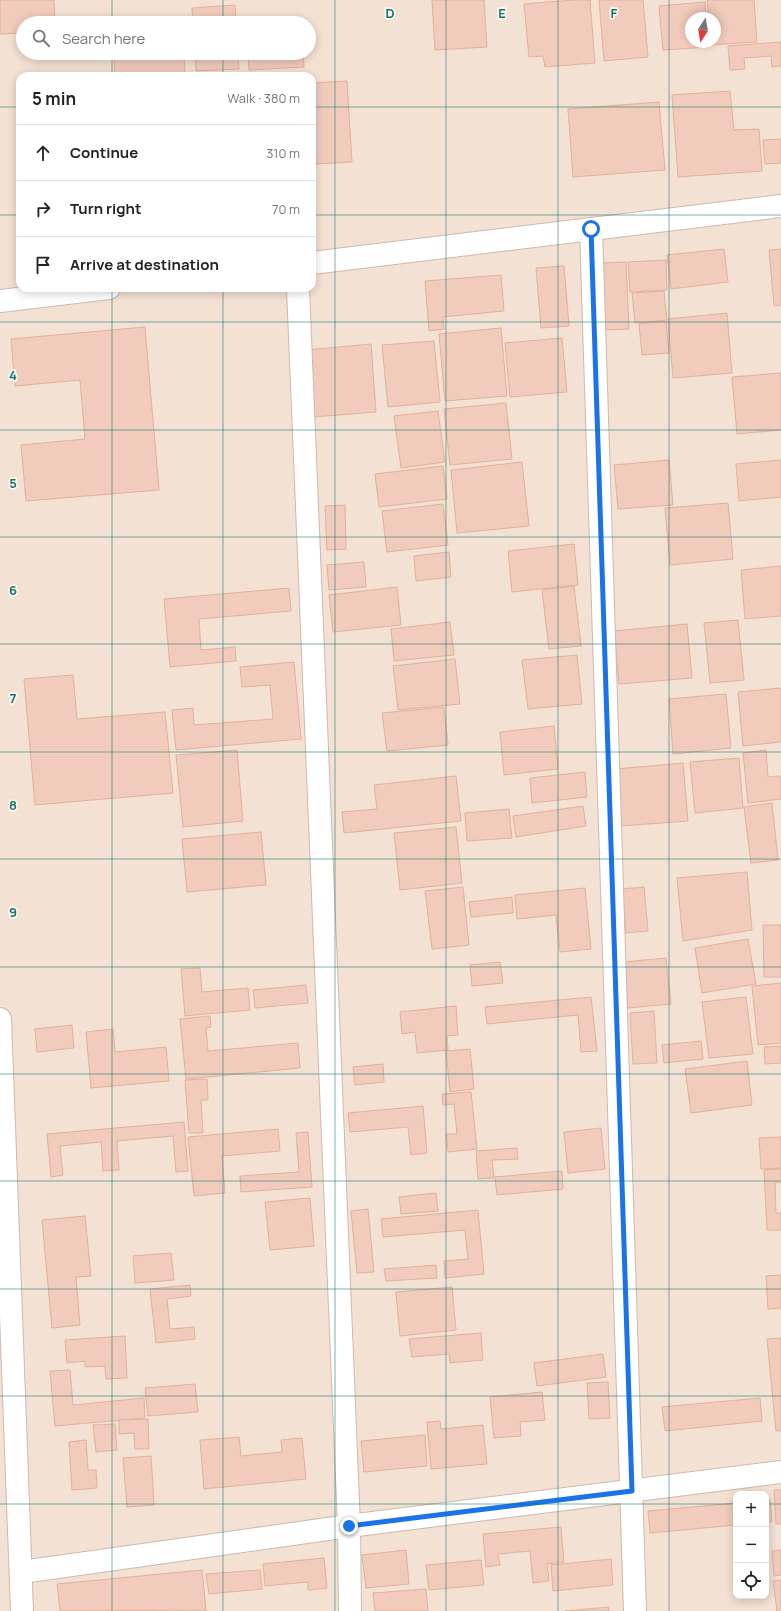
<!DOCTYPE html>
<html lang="en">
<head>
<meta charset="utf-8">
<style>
	:root { --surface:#fff; --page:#f6f6f6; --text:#222; --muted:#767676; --line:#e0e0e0 }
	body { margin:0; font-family:Manrope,sans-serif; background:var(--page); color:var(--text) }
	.controls { position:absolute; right:12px; bottom:12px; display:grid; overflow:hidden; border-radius:8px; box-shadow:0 2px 10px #0003 }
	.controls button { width:36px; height:36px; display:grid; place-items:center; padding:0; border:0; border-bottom:1px solid var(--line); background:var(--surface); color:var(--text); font:20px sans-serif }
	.compass { position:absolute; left:685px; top:12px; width:36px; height:36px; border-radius:50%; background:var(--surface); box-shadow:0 2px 10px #0003; rotate:192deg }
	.stop { position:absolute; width:12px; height:12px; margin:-9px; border:3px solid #1a73e8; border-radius:50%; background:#fff }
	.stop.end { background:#1a73e8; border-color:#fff; box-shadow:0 1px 4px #0008 }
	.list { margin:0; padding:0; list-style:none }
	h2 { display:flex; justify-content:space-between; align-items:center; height:52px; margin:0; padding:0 16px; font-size:17px }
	h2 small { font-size:13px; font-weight:400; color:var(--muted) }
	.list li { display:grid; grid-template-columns:26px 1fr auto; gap:12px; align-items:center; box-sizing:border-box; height:56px; padding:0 16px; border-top:1px solid var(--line) }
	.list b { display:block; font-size:15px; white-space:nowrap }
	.list em { font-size:13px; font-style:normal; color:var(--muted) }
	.icon { flex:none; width:22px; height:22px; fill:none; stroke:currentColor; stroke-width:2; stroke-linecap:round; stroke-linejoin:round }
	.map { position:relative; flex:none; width:781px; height:1611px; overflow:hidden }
	.search { position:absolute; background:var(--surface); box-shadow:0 2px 10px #0003; left:16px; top:16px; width:300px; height:44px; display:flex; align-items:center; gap:10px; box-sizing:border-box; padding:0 14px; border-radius:22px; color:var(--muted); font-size:15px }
	.panel { position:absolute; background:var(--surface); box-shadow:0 2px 10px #0003; left:16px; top:72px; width:300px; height:220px; border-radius:12px }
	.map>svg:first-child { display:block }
</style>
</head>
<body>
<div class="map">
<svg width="781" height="1611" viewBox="0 0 781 1611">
	<rect width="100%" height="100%" fill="#fcf0e4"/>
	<path fill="#f3e1d3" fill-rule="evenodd" d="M 0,0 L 781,0 L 781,1611 L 0,1611 ZM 691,18 L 715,18 L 715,42 L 691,42 ZM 23,23 L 309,23 L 309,53 L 23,53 ZM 20,76 L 312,76 L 312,288 L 20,288 ZM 736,1494 L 766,1494 L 766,1596 L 736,1596 Z"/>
	<g fill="#f1cbbc" stroke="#e3b09d">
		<polygon points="0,0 54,0 55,23 23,23 23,33 0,34"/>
		<polygon points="432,0 484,0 487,47 435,50"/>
		<polygon points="574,0 590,0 595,63 545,67 543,56 529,57 524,4"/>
		<polygon points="599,0 643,0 648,57 604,61"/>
		<polygon points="707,0 754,0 757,42 711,45 710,42 715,42 715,18 709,18"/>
		<polygon points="705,2 706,18 691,18 691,42 708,42 708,47 663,50 659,6"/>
		<polygon points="235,5 236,23 193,23 192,8"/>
		<polygon points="781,42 781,66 772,67 771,56 744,58 745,69 730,70 728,46"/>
		<polygon points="114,53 184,53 185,74 115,76"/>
		<polygon points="195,53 238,53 239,69 196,71"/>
		<polygon points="248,53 303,53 304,67 249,70"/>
		<polygon points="347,81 352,162 316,164 315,148 312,149 312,83"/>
		<polygon points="730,91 734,130 759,129 762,171 678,177 672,95"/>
		<polygon points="659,102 665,170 573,177 568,109"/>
		<polygon points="781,139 781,163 765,164 763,140"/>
		<polygon points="724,249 728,282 671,289 667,255"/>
		<polygon points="781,249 781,305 774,306 769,250"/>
		<polygon points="666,260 667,290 630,292 628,262"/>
		<polygon points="626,262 629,329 603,330 600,263"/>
		<polygon points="564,266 569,326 541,328 536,268"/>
		<polygon points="501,275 504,311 443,317 444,329 429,331 425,281"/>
		<polygon points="664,291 667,320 635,323 632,293"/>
		<polygon points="727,313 732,373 673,378 668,319"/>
		<polygon points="666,321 669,353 642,355 639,324"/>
		<polygon points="145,327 159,490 26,501 21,445 85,439 80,380 15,386 11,339"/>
		<polygon points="501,328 507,396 445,401 439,334"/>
		<polygon points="562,338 567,392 510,397 505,343"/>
		<polygon points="434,341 440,402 388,407 382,345"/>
		<polygon points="371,344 376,412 313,417 306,350"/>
		<polygon points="781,373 781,430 737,434 732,377"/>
		<polygon points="506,403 512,459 450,465 444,409"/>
		<polygon points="438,411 445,462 401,468 394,416"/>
		<polygon points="669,460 673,505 618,509 614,465"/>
		<polygon points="781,460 781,497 739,501 736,464"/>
		<polygon points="522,462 529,526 457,533 451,470"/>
		<polygon points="443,466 447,499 379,507 375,474"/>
		<polygon points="728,503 733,559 670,565 665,508"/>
		<polygon points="443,504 448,545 387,552 382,511"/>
		<polygon points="345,505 346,549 327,550 325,506"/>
		<polygon points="574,544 578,585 512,592 508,551"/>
		<polygon points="449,552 451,577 416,581 414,556"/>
		<polygon points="364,562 366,587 329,590 327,565"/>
		<polygon points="781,566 781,616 745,619 741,570"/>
		<polygon points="574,586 581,646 549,649 542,590"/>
		<polygon points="397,587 401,625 333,632 329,595"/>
		<polygon points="289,588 291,611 199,619 201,650 235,647 236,661 170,667 164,599"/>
		<polygon points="738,620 744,680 710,683 704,623"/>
		<polygon points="450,622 454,655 394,661 391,629"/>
		<polygon points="687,624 692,678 619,684 614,631"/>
		<polygon points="577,655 582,704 528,709 522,660"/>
		<polygon points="455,659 460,704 398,710 393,666"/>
		<polygon points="294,662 301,739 176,750 172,710 193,708 194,725 273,719 270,685 242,687 240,667"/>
		<polygon points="73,675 77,719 165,712 173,793 35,805 24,679"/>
		<polygon points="781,688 781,742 743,746 738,692"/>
		<polygon points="726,694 731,748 673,754 669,699"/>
		<polygon points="444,707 448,745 387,751 382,713"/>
		<polygon points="554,726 558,769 504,775 500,732"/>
		<polygon points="237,750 243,821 183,827 176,755"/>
		<polygon points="766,750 768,777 781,776 781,799 748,803 743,753"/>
		<polygon points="739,758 743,808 695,813 690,762"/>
		<polygon points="683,763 688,821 621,826 616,769"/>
		<polygon points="585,772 587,797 532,803 530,778"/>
		<polygon points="456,776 461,821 344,833 342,812 377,809 374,785"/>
		<polygon points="772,803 778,860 751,863 744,807"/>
		<polygon points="583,806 586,826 516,837 513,816"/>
		<polygon points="509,809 512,838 467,841 465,813"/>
		<polygon points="456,827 462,883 400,890 394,833"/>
		<polygon points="261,832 266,885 187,892 182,839"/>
		<polygon points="747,872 752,930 683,941 677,878"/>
		<polygon points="463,887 469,945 432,949 425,891"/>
		<polygon points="644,887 648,931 626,933 622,889"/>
		<polygon points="585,888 591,949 560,952 556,915 517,919 515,895"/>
		<polygon points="512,897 513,913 471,917 469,902"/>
		<polygon points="763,925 781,925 781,977 764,977"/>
		<polygon points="748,939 756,984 702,993 695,948"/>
		<polygon points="666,958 671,1004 628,1008 624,962"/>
		<polygon points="500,962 503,983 472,986 470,965"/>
		<polygon points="200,968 202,992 248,988 250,1010 185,1016 181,969"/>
		<polygon points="781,983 781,1043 758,1045 752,986"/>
		<polygon points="306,985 308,1003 255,1008 253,990"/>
		<polygon points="591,997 597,1051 581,1052 578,1015 487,1024 485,1007"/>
		<polygon points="746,997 753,1054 709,1058 702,1002"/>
		<polygon points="456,1006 458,1035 447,1036 448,1050 417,1053 415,1032 402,1034 400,1012"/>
		<polygon points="654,1011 657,1063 633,1064 630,1013"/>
		<polygon points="210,1016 211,1027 206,1028 208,1051 298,1043 300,1068 186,1079 180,1019"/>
		<polygon points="72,1025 74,1048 37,1052 35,1029"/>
		<polygon points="113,1029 115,1052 166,1047 169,1081 91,1088 86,1032"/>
		<polygon points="701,1041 703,1059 664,1063 662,1045"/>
		<polygon points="781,1046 781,1063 765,1064 764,1047"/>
		<polygon points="470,1049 474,1089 450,1092 446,1051"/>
		<polygon points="747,1061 752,1105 691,1113 685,1069"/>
		<polygon points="383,1064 384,1082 355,1085 353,1067"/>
		<polygon points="207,1079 208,1100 201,1100 203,1133 189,1133 185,1080"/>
		<polygon points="471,1092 477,1149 448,1152 446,1134 457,1134 454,1104 443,1105 442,1094"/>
		<polygon points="423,1106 427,1153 411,1155 408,1127 350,1132 348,1113"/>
		<polygon points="184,1122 188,1171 176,1172 173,1136 117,1141 119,1170 103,1171 101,1142 60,1146 63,1175 51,1177 47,1134"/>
		<polygon points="601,1128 605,1169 568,1173 564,1132"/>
		<polygon points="278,1129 280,1151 222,1156 225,1193 194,1196 188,1137"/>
		<polygon points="308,1132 312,1187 241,1192 240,1176 299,1172 296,1133"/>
		<polygon points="781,1137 781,1168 761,1169 759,1138"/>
		<polygon points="517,1148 518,1159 492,1160 494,1178 478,1179 476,1151"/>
		<polygon points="781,1169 781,1182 775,1183 776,1213 781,1213 781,1230 767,1230 764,1170"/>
		<polygon points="562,1171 563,1189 497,1195 495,1177"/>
		<polygon points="436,1193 438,1211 401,1214 399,1197"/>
		<polygon points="310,1198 314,1246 270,1250 265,1202"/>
		<polygon points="368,1209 374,1272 357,1273 351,1211"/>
		<polygon points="478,1210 484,1274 445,1278 444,1261 468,1259 465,1230 383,1237 381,1219"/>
		<polygon points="85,1216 91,1276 76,1277 80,1325 52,1328 42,1220"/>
		<polygon points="171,1253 174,1280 135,1283 133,1256"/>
		<polygon points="436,1265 437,1278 386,1281 384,1269"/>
		<polygon points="781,1275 781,1308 768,1309 766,1276"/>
		<polygon points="190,1285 191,1296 167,1299 170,1329 194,1327 195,1339 156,1343 150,1289"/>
		<polygon points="452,1287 456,1330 400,1336 396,1292"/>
		<polygon points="481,1333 483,1360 450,1363 449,1354 412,1357 409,1339"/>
		<polygon points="125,1336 127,1378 106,1379 105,1366 85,1367 85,1361 67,1363 65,1340"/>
		<polygon points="781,1338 781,1431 776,1431 767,1339"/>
		<polygon points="603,1354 606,1377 537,1386 534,1363"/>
		<polygon points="70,1370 73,1405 144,1398 145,1418 55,1426 50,1371"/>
		<polygon points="608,1382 610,1418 589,1419 587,1383"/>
		<polygon points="195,1384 198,1412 148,1416 145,1388"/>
		<polygon points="542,1392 545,1420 520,1422 521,1436 494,1438 490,1397"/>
		<polygon points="760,1398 762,1421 665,1431 662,1407"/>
		<polygon points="148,1419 149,1449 135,1449 134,1433 119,1434 119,1420"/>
		<polygon points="440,1421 441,1429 483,1425 487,1464 431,1469 427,1422"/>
		<polygon points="115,1424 117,1450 96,1452 93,1425"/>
		<polygon points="425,1435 427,1466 364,1472 361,1441"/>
		<polygon points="239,1437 241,1456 282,1452 281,1440 302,1438 306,1479 204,1489 200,1440"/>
		<polygon points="86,1440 88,1470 96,1470 97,1488 72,1490 69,1442"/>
		<polygon points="151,1456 154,1505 127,1507 123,1458"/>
		<polygon points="774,1490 781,1490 781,1524 776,1524"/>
		<polygon points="766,1500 770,1500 772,1522 766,1522"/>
		<polygon points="736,1503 736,1525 650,1533 648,1511"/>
		<polygon points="561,1527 564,1562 547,1564 549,1581 533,1583 530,1551 498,1554 500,1565 486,1567 483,1534"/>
		<polygon points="406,1550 409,1584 366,1588 362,1555"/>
		<polygon points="781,1550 781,1575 774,1576 772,1551"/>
		<polygon points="324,1558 327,1588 308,1590 308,1582 265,1586 263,1564"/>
		<polygon points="611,1559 613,1585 553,1591 551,1565"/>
		<polygon points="481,1560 484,1585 429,1590 426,1565"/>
		<polygon points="202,1570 206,1610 60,1611 57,1584"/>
		<polygon points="260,1570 262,1589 209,1594 206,1574"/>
		<polygon points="781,1580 781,1611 777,1611 773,1581"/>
		<polygon points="426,1589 428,1611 375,1611 373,1593"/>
		<polygon points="609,1607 609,1611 565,1611"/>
	</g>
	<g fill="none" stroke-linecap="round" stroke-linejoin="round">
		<g stroke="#cfb9ae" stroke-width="24">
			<g id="street">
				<polyline points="591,229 635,1611"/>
				<polyline points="312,263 781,206"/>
				<polyline points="298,288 349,1526 350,1611"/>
				<polyline points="0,301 109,288"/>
				<polyline points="0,1019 22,1611"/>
				<polyline points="22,1572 349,1526 781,1472"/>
			</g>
		</g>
		<use href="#street" stroke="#fff" stroke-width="22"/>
	</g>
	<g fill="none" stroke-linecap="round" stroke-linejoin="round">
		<polyline stroke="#1a73e8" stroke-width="5" points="349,1526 632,1491 591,229"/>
	</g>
	<path fill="none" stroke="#0f766e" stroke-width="1" stroke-opacity="0.55" d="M 112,0 L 112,23M 223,0 L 223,23M 335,0 L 335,1611M 446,0 L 446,1611M 558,0 L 558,1611M 669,0 L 669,1611M 112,53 L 112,76M 223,53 L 223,76M 0,107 L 20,107M 312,107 L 781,107M 0,215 L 20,215M 312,215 L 781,215M 112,288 L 112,1611M 223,288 L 223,1611M 0,322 L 781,322M 0,430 L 781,430M 0,537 L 781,537M 0,644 L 781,644M 0,752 L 781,752M 0,859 L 781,859M 0,967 L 781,967M 0,1074 L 781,1074M 0,1181 L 781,1181M 0,1289 L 781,1289M 0,1396 L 781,1396M 0,1504 L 736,1504M 766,1504 L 781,1504"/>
	<g font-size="13" text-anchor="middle" font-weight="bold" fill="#0f766e" stroke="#fff4ea" stroke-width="3.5" stroke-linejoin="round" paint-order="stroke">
		<text x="390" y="18">D</text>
		<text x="502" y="18">E</text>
		<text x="614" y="18">F</text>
		<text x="13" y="380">4</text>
		<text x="13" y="488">5</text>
		<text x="13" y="595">6</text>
		<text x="13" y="703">7</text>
		<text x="13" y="810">8</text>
		<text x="13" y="917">9</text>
	</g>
</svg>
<div class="controls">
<button>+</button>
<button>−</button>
<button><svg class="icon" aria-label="locate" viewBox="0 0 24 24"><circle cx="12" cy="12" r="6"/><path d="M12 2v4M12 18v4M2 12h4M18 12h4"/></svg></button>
</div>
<svg class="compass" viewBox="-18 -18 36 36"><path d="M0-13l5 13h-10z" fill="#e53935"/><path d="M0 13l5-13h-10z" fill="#767676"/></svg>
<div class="stop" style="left:591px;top:229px"></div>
<div class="stop end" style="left:349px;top:1526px"></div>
<div class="search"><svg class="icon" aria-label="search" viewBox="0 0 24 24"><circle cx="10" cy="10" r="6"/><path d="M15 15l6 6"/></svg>Search here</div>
<section class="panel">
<h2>5 min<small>Walk · 380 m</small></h2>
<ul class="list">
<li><svg class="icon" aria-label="ahead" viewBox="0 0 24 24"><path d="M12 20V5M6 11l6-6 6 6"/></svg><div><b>Continue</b></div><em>310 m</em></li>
<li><svg class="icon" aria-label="right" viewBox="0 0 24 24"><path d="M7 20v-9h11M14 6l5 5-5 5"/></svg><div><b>Turn right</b></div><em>70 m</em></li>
<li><svg class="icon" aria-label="arrive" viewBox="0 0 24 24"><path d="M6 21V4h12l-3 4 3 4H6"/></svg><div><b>Arrive at destination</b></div></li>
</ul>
</section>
</div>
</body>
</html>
